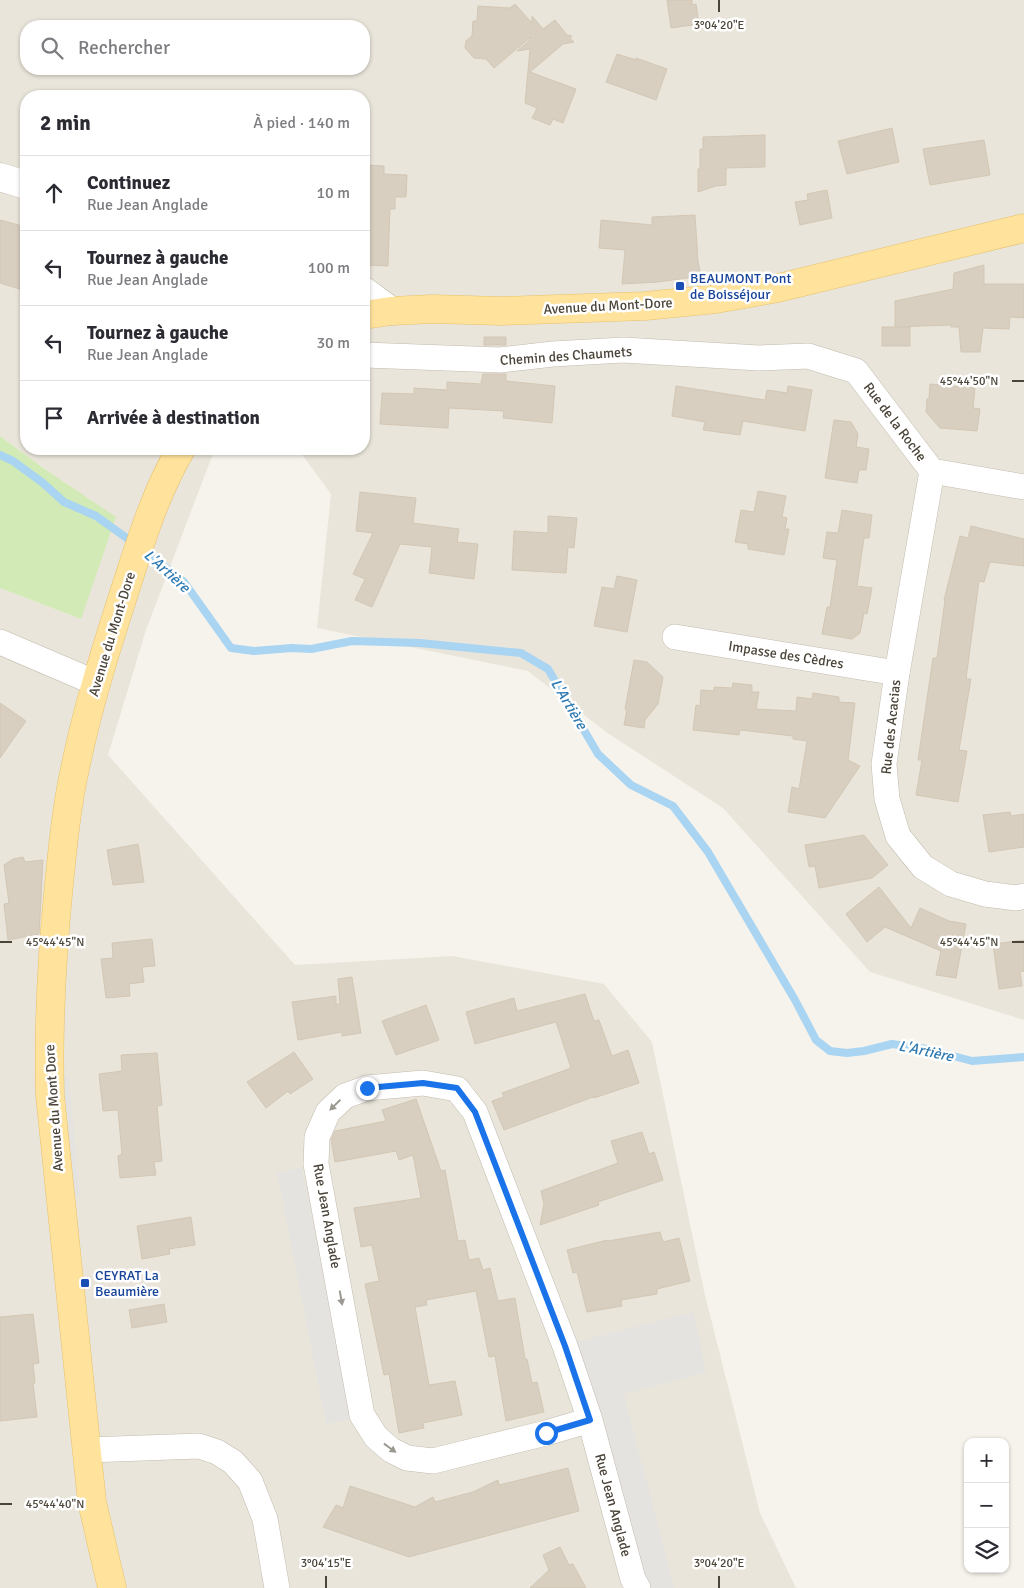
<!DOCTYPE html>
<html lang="fr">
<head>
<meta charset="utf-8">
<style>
	:root { --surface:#fff; --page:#f2f2f3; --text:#2b2b33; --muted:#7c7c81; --line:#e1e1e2 }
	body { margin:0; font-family:Signika,sans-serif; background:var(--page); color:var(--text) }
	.controls { position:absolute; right:15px; bottom:15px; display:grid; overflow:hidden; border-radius:10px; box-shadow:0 1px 4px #0004 }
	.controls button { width:45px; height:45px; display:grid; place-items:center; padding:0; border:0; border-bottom:1px solid var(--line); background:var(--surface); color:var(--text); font:25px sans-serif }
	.stop { position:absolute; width:15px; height:15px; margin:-11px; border:4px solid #1a73e8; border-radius:50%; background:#fff }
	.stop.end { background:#1a73e8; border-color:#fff; box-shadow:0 1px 5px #0008 }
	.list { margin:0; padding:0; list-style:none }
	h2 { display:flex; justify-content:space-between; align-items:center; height:65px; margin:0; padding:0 20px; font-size:21px }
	h2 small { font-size:16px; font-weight:400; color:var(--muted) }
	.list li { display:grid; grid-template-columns:32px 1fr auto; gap:15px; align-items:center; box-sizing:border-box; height:75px; padding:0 20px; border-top:1px solid var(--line) }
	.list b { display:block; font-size:19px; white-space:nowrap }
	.list p { margin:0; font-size:16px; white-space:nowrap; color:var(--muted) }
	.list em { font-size:16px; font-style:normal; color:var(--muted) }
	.icon { flex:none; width:28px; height:28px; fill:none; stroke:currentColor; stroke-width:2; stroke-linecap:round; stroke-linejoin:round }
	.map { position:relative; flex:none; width:1024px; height:1588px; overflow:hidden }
	.search { position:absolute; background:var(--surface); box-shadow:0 1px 4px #0004; left:20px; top:20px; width:350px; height:55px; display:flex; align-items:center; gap:12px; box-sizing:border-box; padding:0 18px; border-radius:20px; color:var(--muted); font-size:19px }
	.panel { position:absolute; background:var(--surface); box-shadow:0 1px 4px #0004; left:20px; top:90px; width:350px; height:365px; border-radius:20px }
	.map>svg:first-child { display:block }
</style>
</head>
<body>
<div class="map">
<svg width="1024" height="1588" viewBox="0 0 1024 1588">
	<rect width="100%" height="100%" fill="#f6f3ec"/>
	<path fill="#eae5da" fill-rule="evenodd" d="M 0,0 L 1024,0 L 1024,1020 L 870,972 L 723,808 L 606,732 L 528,671 L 317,628 L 331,494 L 298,449 L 364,449 L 364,96 L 26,96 L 26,449 L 216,449 L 214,451 L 146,630 L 108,755 L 295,965 L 452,956 L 604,984 L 652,1042 L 704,1291 L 760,1513 L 796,1588 L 0,1588 L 0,588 L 81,619 L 46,470 L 0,436 ZM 26,26 L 364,26 L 364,69 L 26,69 Z"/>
	<polygon fill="#d2eab5" points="0,436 46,470 116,517 81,619 0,588"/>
	<g fill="#e5e3e0">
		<polygon points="60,1077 69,1077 80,1197 71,1198"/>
		<polygon points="302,1167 352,1419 326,1424 277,1173"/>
		<polygon points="694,1312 706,1373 624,1394 674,1588 650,1588 639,1564 576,1342"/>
	</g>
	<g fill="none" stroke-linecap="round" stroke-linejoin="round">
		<g stroke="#a9d4f2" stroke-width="8">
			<polyline points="0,455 13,461 43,483 64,502 96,516 135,544"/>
			<polyline points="144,551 184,582 231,648 254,651 292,648 311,649 352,641 420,643 521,653 548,669 598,754 631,785 673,806 708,852 795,1000 816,1040 830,1051 847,1053 864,1051 892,1044 927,1049 972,1061 1024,1057"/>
		</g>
	</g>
	<g fill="#d8cfc1" stroke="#d3c7b4">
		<polygon points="667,0 692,0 692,5 696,4 699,24 671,28"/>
		<polygon points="515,4 532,23 532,16 543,29 555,20 567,35 572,36 570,38 574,42 563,44 530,72 576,89 563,123 553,119 550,125 532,118 537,108 525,103 530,49 517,51 530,40 531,37 494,68 486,59 474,58 465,48 466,41 472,36 473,21 477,21 478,6 510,8"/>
		<polygon points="617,54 636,60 636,58 667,69 656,100 606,82"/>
		<polygon points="892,128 899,162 847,174 838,141"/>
		<polygon points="765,135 765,167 726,168 726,185 716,186 698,192 698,169 700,169 700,149 703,149 703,137"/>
		<polygon points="984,140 990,175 930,185 923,149"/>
		<polygon points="364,165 384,166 384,174 407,175 406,197 395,197 395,209 390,209 388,266 364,265"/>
		<polygon points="827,190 832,218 800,225 795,202 808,200 807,194"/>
		<polygon points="695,215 698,261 701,276 658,282 622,284 625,250 599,248 601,220 652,225 652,217"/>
		<polygon points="0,220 26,227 26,291 0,283"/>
		<polygon points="984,265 984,284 1024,284 1024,318 1010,317 1009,329 983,328 980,352 961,352 959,327 951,327 951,325 895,327 895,301 953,289 954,273"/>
		<rect x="882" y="327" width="28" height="19"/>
		<rect x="484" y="337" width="22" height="8"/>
		<polygon points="483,374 506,374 506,381 555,386 552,423 503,418 504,411 449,408 448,428 380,424 382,393 414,394 414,388 447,390 447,382 481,384"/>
		<polygon points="930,384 975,388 973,408 980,409 977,431 940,428 926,412 927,399 929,399"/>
		<polygon points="676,386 765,400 767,390 787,393 788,386 812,390 805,431 743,421 740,435 703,430 705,422 672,416"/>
		<polygon points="834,420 851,422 858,434 856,447 869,449 866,470 859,470 857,483 825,478"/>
		<polygon points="758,491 786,496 782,517 787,518 785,529 789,529 784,555 748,549 748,544 735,542 741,510 754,512"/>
		<polygon points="360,492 416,498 413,523 459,529 457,542 478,544 474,579 429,573 432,547 400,544 372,607 355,600 365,579 353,574 373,533 356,531"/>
		<polygon points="842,510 872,515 869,538 864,538 857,586 872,588 867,614 864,613 860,633 852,639 822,634 827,607 830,607 837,560 823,558 827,532 838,533"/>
		<polygon points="548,516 577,518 574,548 568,547 566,573 512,570 514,531 548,533"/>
		<polygon points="971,526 1024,539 1024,566 990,562 984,582 979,581 966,679 971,679 959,750 967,751 958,802 916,795 922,760 918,760 933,658 937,658 945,600 944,600 960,536 968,538"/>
		<polygon points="617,576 637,580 627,632 594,626 602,587 614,589"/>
		<polygon points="634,660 647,662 663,677 658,704 645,720 644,728 624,725 627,710 625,709"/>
		<polygon points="733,683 752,685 752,692 759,692 756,709 796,711 797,697 812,699 813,693 839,697 839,702 855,703 848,760 860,766 825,818 788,812 792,787 799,789 807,741 793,739 793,736 740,730 739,735 693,730 696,705 700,706 701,690 714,691 714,687 732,688"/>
		<polygon points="0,703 26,721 0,758"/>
		<polygon points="1010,812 1011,816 1024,814 1024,847 989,852 983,815"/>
		<polygon points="864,835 888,865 872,878 819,888 815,866 809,867 805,845"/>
		<polygon points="138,844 144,882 113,885 107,850"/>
		<polygon points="23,857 25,862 43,860 39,934 8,940 4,904 9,903 4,865 13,859"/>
		<polygon points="879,887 911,928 920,908 949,921 966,924 956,978 936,975 941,951 885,927 867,942 846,914"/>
		<polygon points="152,939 155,966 142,967 144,982 129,984 130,996 106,998 101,959 113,958 112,943"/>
		<polygon points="1024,940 1024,971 1020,972 1022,986 999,989 993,944"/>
		<polygon points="352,977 361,1033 342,1036 342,1032 298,1040 292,1002 336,996 336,1004 340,1004 338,979"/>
		<polygon points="585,994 594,1021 599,1020 612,1056 628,1050 639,1083 594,1098 593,1097 504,1130 492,1101 504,1097 502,1093 571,1068 556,1022 475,1044 466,1012 514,998 517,1011"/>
		<polygon points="426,1005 439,1040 396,1055 382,1021"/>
		<polygon points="294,1052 313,1079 290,1094 288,1091 266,1108 247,1082"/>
		<polygon points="157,1053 162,1105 157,1106 162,1161 154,1162 156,1175 120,1178 118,1156 122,1154 118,1110 103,1111 99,1074 122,1071 121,1055"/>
		<polygon points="416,1099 441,1171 445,1170 458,1241 465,1240 469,1260 479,1258 483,1270 490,1268 498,1301 515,1298 525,1359 527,1359 532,1383 537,1382 544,1412 506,1421 495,1356 489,1357 476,1291 426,1300 427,1305 415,1307 429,1385 455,1381 462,1415 423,1423 424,1428 399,1433 389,1374 384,1375 365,1284 379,1281 372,1245 361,1247 354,1208 421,1198 413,1155 399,1160 396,1151 335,1162 331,1140 335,1131 386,1121 382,1110"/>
		<polygon points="642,1132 649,1154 654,1152 663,1180 598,1202 599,1205 540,1225 544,1204 541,1191 618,1163 611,1141"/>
		<polygon points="191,1217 195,1245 169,1249 170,1254 142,1259 137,1226"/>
		<polygon points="660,1232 663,1242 679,1238 690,1281 657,1289 657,1294 621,1300 622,1306 587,1312 577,1272 573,1273 567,1250 607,1240 608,1241"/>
		<polygon points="164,1304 167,1322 132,1328 129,1310"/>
		<polygon points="33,1314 39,1363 33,1364 35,1383 33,1383 37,1417 0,1421 0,1317"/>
		<polygon points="568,1468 579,1511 409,1557 323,1527 336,1505 343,1508 350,1486 415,1507 433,1497 435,1502 473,1492 498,1480 499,1485"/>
		<polygon points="560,1547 569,1565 573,1564 586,1588 530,1588 549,1570 543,1555"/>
	</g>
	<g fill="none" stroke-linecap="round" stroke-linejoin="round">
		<g stroke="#c2bbae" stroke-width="26">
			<g id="minor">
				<polyline points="364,355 500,360 553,354 623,350 759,358 808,356 856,371 932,471 1024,487"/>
				<polyline points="932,471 897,673 884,764 887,799 898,836 923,867 951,884 985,894 1017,898 1024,896"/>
				<polyline points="675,637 897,673"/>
				<polyline points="0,642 96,683"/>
				<polyline points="590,1420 546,1433 433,1461 407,1458 391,1450 376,1437 362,1415 316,1164 317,1137 328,1112 345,1096 367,1088 423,1083 457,1089 475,1112 565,1346 590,1420 633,1579 638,1588"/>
				<polyline points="87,1450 199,1446 217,1452 233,1462 250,1481 265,1519 277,1588"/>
			</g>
		</g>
		<g stroke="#c2bbae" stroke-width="29">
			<g id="tertiary">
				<polyline points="0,177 26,185"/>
				<polyline points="364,291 391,311"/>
			</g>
		</g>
		<g stroke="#e6c16a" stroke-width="29">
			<g id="primary">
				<polyline points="364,315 391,311 432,309 502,311 645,306 716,299 778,288 1024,228"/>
				<path d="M 112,1588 L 92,1502 L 50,1095 C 48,1024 52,954 59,884 C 63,844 67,803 76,764 C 88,706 106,649 124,593 C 140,544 155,493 181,449"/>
			</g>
		</g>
		<use href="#minor" stroke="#fff" stroke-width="25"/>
		<use href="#tertiary" stroke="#fff" stroke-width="28"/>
		<use href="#primary" stroke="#ffe39c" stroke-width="28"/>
	</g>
	<defs><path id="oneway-solid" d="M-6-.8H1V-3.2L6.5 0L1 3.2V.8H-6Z" transform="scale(1.25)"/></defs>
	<g fill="#9c9892">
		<use href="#oneway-solid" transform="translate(335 1105) rotate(136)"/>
		<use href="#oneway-solid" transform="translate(341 1298) rotate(80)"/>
		<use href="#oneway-solid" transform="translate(390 1448) rotate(36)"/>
	</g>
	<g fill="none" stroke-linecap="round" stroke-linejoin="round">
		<polyline stroke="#1a73e8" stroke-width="6" points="367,1088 423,1083 457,1088 475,1112 565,1346 590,1420 546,1433"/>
	</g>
	<path fill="none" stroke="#4b4439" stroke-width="2" d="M 719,0 L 719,12M 1012,381 L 1024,381M 0,942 L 12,942M 1012,942 L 1024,942M 0,1504 L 12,1504M 326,1576 L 326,1588M 719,1576 L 719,1588"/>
	<g fill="#1a4fb4" stroke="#fff" stroke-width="2">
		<rect x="675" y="281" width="10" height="10" rx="2.5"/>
		<rect x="80" y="1278" width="10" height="10" rx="2.5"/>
	</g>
	<g text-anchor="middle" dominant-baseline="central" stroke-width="5" stroke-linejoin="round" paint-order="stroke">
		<g font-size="14" fill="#164399" stroke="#fff" text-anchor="start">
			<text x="690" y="278">BEAUMONT Pont<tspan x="690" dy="16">de Boisséjour</tspan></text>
			<text x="95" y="1275">CEYRAT La<tspan x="95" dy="16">Beaumière</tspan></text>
		</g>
		<g font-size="14" fill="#4b4439" stroke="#fff">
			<text transform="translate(608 306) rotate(-3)">Avenue du Mont-Dore</text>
			<text transform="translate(566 356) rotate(-4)">Chemin des Chaumets</text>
			<text transform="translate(895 422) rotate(53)">Rue de la Roche</text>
			<text transform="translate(112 634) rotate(-73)">Avenue du Mont-Dore</text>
			<text transform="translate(786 655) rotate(9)">Impasse des Cèdres</text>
			<text transform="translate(891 727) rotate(-84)">Rue des Acacias</text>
			<text transform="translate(54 1108) rotate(-94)">Avenue du Mont Dore</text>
			<text transform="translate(327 1216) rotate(80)">Rue Jean Anglade</text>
			<text transform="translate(613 1505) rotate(75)">Rue Jean Anglade</text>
		</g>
		<g font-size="15" font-style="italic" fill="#2e7ab2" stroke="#fff">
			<text transform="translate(167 571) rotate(42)">L'Artière</text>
			<text transform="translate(569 704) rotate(59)">L'Artière</text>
			<text transform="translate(926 1051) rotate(12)">L'Artière</text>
		</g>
	</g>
	<g font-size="12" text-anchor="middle" fill="#4b4439" stroke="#fff" stroke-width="5" stroke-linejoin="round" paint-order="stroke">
		<text x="719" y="29">3°04'20"E</text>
		<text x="969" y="385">45°44'50"N</text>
		<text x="55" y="946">45°44'45"N</text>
		<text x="969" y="946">45°44'45"N</text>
		<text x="55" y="1508">45°44'40"N</text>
		<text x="326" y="1567">3°04'15"E</text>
		<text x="719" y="1567">3°04'20"E</text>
	</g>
</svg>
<div class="controls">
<button>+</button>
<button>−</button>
<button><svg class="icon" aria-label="layers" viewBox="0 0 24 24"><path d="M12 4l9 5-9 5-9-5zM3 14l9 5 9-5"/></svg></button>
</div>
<div class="stop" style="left:546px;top:1433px"></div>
<div class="stop end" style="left:367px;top:1088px"></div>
<div class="search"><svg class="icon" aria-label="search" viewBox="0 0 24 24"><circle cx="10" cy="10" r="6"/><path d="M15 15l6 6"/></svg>Rechercher</div>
<section class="panel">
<h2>2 min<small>À pied · 140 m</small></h2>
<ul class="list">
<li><svg class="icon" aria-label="ahead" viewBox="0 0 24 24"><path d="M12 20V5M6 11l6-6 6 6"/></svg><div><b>Continuez</b><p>Rue Jean Anglade</p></div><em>10 m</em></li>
<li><svg class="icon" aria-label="left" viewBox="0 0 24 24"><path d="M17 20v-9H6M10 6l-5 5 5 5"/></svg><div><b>Tournez à gauche</b><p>Rue Jean Anglade</p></div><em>100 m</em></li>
<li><svg class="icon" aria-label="left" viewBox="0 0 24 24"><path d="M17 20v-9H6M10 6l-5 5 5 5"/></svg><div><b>Tournez à gauche</b><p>Rue Jean Anglade</p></div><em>30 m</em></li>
<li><svg class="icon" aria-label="arrive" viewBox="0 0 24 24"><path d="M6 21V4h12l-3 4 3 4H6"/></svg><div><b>Arrivée à destination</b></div></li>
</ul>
</section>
</div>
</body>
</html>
